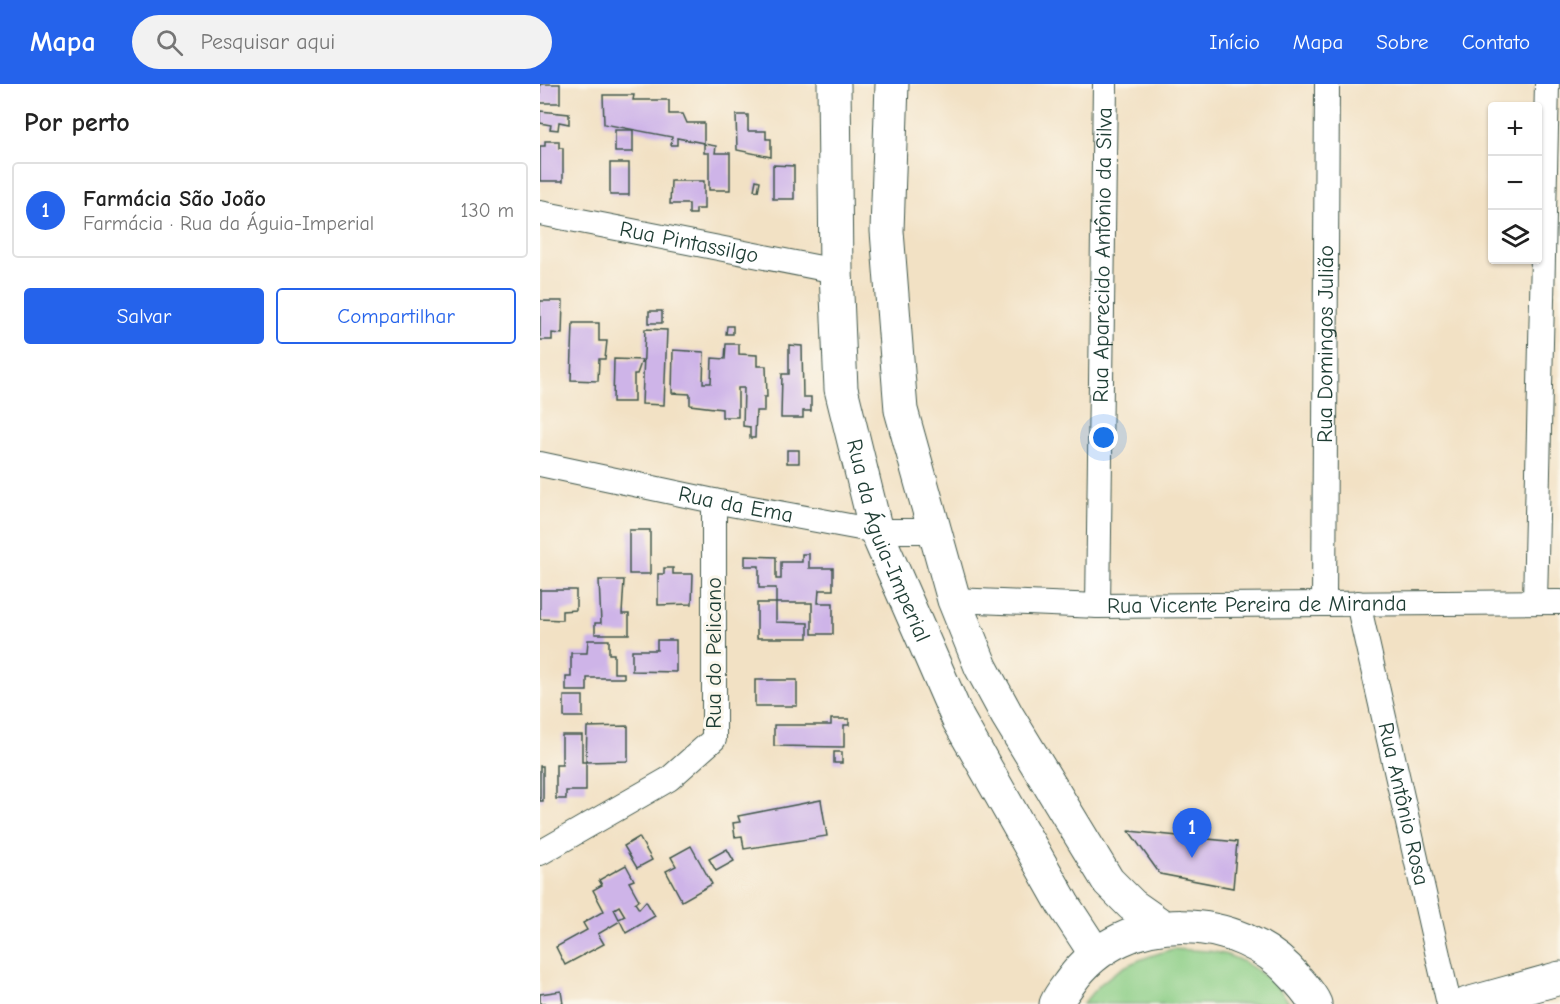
<!DOCTYPE html>
<html lang="pt">
<head>
<meta charset="utf-8">
<style>
	:root { --surface:#fff; --page:#f2f2f2; --text:#222; --muted:#767676; --line:#e0e0e0; --accent:#2563eb }
	body { margin:0; font-family:"Comic Neue",sans-serif; background:var(--page); color:var(--text) }
	.controls { position:absolute; right:18px; top:18px; display:grid; overflow:hidden; border-radius:6px; box-shadow:0 2px 4px #0004 }
	.controls button { width:54px; height:54px; display:grid; place-items:center; padding:0; border:0; border-bottom:2px solid var(--line); background:var(--surface); color:var(--text); font:30px sans-serif }
	.you { position:absolute; left:564px; top:354px; width:21px; height:21px; margin:-15px; border:4px solid #fff; border-radius:50%; background:#1a73e8; box-shadow:0 0 0 9px #1a73e833 }
	.badge { display:grid; place-items:center; width:39px; height:39px; border-radius:50%; background:var(--accent); color:#fff; font-size:20px; font-weight:700 }
	.pin { position:absolute; translate:-50% -50px; filter:drop-shadow(0 2px 3px #0008) }
	.pin::after { content:''; position:absolute; top:32px; width:21px; height:18px; background:inherit; clip-path:polygon(0 0,100% 0,50% 100%) }
	.list { margin:0; padding:0; list-style:none }
	h2 { display:flex; justify-content:space-between; align-items:center; height:78px; margin:0; padding:0 24px; font-size:26px }
	h2 small { font-size:20px; font-weight:400; color:var(--muted) }
	.list li { display:grid; grid-template-columns:39px 1fr auto; gap:18px; align-items:center; box-sizing:border-box; height:96px; margin:0 12px 12px; padding:0 12px; border:2px solid var(--line); border-radius:6px }
	.list b { display:block; font-size:22px; white-space:nowrap }
	.list p { margin:0; font-size:20px; white-space:nowrap; color:var(--muted) }
	.list em { font-size:20px; font-style:normal; color:var(--muted) }
	.actions { display:flex; gap:12px; padding:18px 24px }
	.actions a { flex:1; padding:14px 0; border:2px solid var(--accent); border-radius:6px; text-align:center; font-size:21px; color:var(--accent) }
	.actions .main { background:var(--accent); color:#fff }
	.icon { flex:none; width:33px; height:33px; fill:none; stroke:currentColor; stroke-width:2; stroke-linecap:round; stroke-linejoin:round }
	.map { position:relative; flex:none; width:1020px; height:920px; overflow:hidden }
	header { display:flex; align-items:center; gap:36px; box-sizing:border-box; height:84px; padding:0 30px; background:var(--accent); color:#fff }
	header strong { font-size:28px }
	nav { display:flex; gap:33px; margin-inline-start:auto; font-size:21px }
	.search { width:420px; height:54px; background:var(--page); display:flex; align-items:center; gap:15px; box-sizing:border-box; padding:0 21px; border-radius:33px; color:var(--muted); font-size:22px }
	main { display:flex }
	aside { flex:1; background:var(--surface) }
	.map>svg:first-child { display:block }
</style>
</head>
<body>
<header>
<strong>Mapa</strong>
<div class="search"><svg class="icon" aria-label="search" viewBox="0 0 24 24"><circle cx="10" cy="10" r="6"/><path d="M15 15l6 6"/></svg>Pesquisar aqui</div>
<nav><a>Início</a><a>Mapa</a><a>Sobre</a><a>Contato</a></nav>
</header>
<main>
<aside>
<h2>Por perto<small></small></h2>
<ul class="list">
<li><span class="badge">1</span><div><b>Farmácia São João</b><p>Farmácia · Rua da Águia-Imperial</p></div><em>130 m</em></li>
</ul>
<div class="actions"><a class="main">Salvar</a><a>Compartilhar</a></div>
</aside>
<div class="map">
<svg width="1020" height="920" viewBox="0 0 1020 920">
	<rect width="100%" height="100%" fill="#fbf7ec"/>
	<filter id="ink" filterUnits="userSpaceOnUse"><feTurbulence type="fractalNoise" baseFrequency=".0167" numOctaves="2"/><feDisplacementMap in="SourceGraphic" scale="12" xChannelSelector="R" yChannelSelector="G"/><feConvolveMatrix kernelMatrix="1 2 1 2 8 2 1 2 1" color-interpolation-filters="sRGB"/></filter>
	<filter id="wash" filterUnits="userSpaceOnUse"><feTurbulence type="fractalNoise" baseFrequency=".008" numOctaves="4" result="noise"/><feDisplacementMap in="SourceGraphic" scale="24" xChannelSelector="R" yChannelSelector="G"/><feGaussianBlur stdDeviation="1.35" result="paint"/><feColorMatrix in="noise" values="0 0 0 0 0 0 0 0 0 0 0 0 0 0 0 0 0 1.4 0 .05"/><feComposite in="paint" operator="in"/></filter>
	<g filter="url(#wash)">
		<rect width="100%" height="100%" fill="#f2e1c4"/>
		<path fill="#8cce86" stroke="#56865d" stroke-width="1.5" d="M 633,865 C 646,866 661,866 675,868 C 703,873 735,895 750,920 L 543,920 C 568,886 594,876 633,865 Z"/>
		<g id="blocks">
			<g fill="#ceb4e8" fill-rule="evenodd">
				<rect x="0" y="0" width="20" height="19"/>
				<polygon points="63,11 94,11 93,16 129,16 129,30 143,30 147,39 164,39 164,59 137,54 137,61 131,61 132,53 64,40"/>
				<polygon points="0,27 29,30 29,40 19,38 18,46 10,45 11,41 0,39"/>
				<polygon points="196,31 208,31 208,47 226,47 226,55 231,55 231,73 197,66"/>
				<rect x="75" y="46" width="18" height="22"/>
				<polygon points="5,57 19,57 19,64 23,64 23,97 0,97 0,62 5,62"/>
				<polygon points="164,60 176,62 175,69 190,69 190,106 169,106 169,69 164,69"/>
				<rect x="70" y="79" width="19" height="32"/>
				<polygon points="233,81 254,82 254,115 233,115"/>
				<polygon points="216,96 220,97 218,107 214,106"/>
				<polygon points="131,97 164,97 164,125 156,125 156,130 149,130 149,120 130,120"/>
				<polygon points="0,217 23,217 22,250 12,249 12,256 0,256"/>
				<rect x="109" y="227" width="13" height="12"/>
				<polygon points="33,239 59,239 59,257 67,257 65,275 59,275 58,297 31,296"/>
				<polygon points="187,242 193,242 193,250 186,250"/>
				<polygon points="105,245 127,246 124,321 102,320"/>
				<polygon points="186,260 199,260 199,270 217,271 217,282 226,282 227,313 224,313 224,327 216,327 215,354 210,354 210,343 203,342 204,304 198,304 198,333 182,333 182,325 150,321 150,310 132,309 133,266 164,268 163,299 171,299 172,274 185,275"/>
				<polygon points="249,261 262,262 263,313 271,313 271,327 263,327 263,334 241,334 242,290 249,290"/>
				<polygon points="74,275 102,276 97,290 94,290 94,318 73,318"/>
				<rect x="247" y="366" width="12" height="13"/>
				<rect x="89" y="446" width="21" height="44"/>
				<polygon points="262,470 269,470 269,484 293,484 293,506 279,506 278,519 293,519 293,550 272,550 272,519 236,519 236,504 219,504 219,482 205,482 205,472 236,473 236,495 241,495 241,478 262,478"/>
				<polygon points="124,484 133,484 133,490 153,490 152,520 118,521 118,490 124,490"/>
				<polygon points="59,496 84,496 82,530 89,530 89,550 55,550 55,539 61,539"/>
				<polygon points="0,506 36,506 36,526 22,527 22,536 0,535"/>
				<polygon points="217,519 236,519 236,538 268,539 268,554 217,554"/>
				<polygon points="48,556 69,556 69,570 74,570 74,589 84,589 84,594 47,594 47,607 26,607 26,593 31,593 31,569 47,569"/>
				<polygon points="117,556 136,556 136,588 92,587 92,566 117,566"/>
				<rect x="215" y="596" width="42" height="26"/>
				<rect x="24" y="612" width="19" height="21"/>
				<polygon points="291,635 309,635 309,641 304,641 304,663 234,662 234,641 291,641"/>
				<polygon points="88,642 88,677 46,678 47,643"/>
				<polygon points="22,651 42,651 42,678 46,678 46,707 26,707 26,715 16,715 16,681 22,681"/>
				<rect x="294" y="668" width="8" height="11"/>
				<rect x="0" y="682" width="3" height="35"/>
				<polygon points="281,716 287,752 204,765 202,752 195,753 193,739 200,738 198,732"/>
				<polygon points="589,747 697,758 693,804 620,790"/>
				<polygon points="99,753 112,776 97,784 84,762"/>
				<polygon points="151,762 172,800 142,817 126,787 136,782 131,773"/>
				<polygon points="187,765 194,777 176,787 169,775"/>
				<path d="M 86,781 L 94,796 L 89,798 L 99,816 L 95,819 L 99,825 L 106,817 L 115,832 L 86,849 L 80,837 L 58,850 L 64,860 L 25,881 L 16,863 L 47,846 L 43,839 L 64,827 L 53,806 L 62,801 L 59,796 ZM 79,822 L 85,832 L 79,835 L 74,825 Z"/>
				<polygon points="21,907 23,920 0,920 0,910"/>
			</g>
		</g>
	</g>
	<g filter="url(#ink)">
		<use href="#blocks" fill-opacity="0" stroke="#3f564a" stroke-width="1.5"/>
		<g fill="none" stroke-linecap="round" stroke-linejoin="round">
			<g stroke="#3f564a" stroke-width="26">
				<g id="street">
					<path id="s1" d="M 0,129 L 296,187"/>
					<path id="s2" d="M 0,380 L 174,417 L 336,447 L 393,447"/>
					<path id="s3" d="M 414,516 L 558,522 L 1020,518"/>
					<polyline points="995,518 1007,0"/>
					<path id="s4" d="M 818,519 L 909,920"/>
					<path id="s5" d="M 784,520 L 787,0"/>
					<path id="s6" d="M 558,522 L 565,0"/>
					<polyline points="0,769 129,695 174,655 174,417"/>
				</g>
			</g>
			<g stroke="#3f564a" stroke-width="35">
				<g id="secondary">
					<path id="s7" d="M 294,0 L 296,187 L 301,305 L 336,447 L 418,635 L 523,820 L 555,869"/>
					<polyline points="352,0 347,147 361,326 414,516 441,583 467,631 568,797 592,821 622,842"/>
					<path d="M 516,920 C 520,911 526,904 531,897 C 583,823 700,827 756,894 C 763,902 771,910 775,920"/>
					<polyline points="927,920 1020,894"/>
				</g>
			</g>
			<use href="#street" stroke="#fff" stroke-width="24"/>
			<use href="#secondary" stroke="#fff" stroke-width="33"/>
		</g>
	</g>
	<g text-anchor="middle" dominant-baseline="central" stroke-width="6" stroke-linejoin="round" paint-order="stroke">
		<g font-size="22" fill="#1f3d34" stroke="#fbf7ec">
			<text stroke="none"><textPath href="#s1" startOffset="152">Rua Pintassilgo</textPath></text>
			<text stroke="none"><textPath href="#s6" startOffset="351">Rua Aparecido Antônio da Silva</textPath></text>
			<text stroke="none"><textPath href="#s5" startOffset="260">Rua Domingos Julião</textPath></text>
			<text stroke="none"><textPath href="#s2" startOffset="200">Rua da Ema</textPath></text>
			<text stroke="none"><textPath href="#s7" startOffset="464">Rua da Águia-Imperial</textPath></text>
			<text stroke="none"><textPath href="#s3" startOffset="303">Rua Vicente Pereira de Miranda</textPath></text>
			<text transform="translate(174 569) rotate(-90)">Rua do Pelicano</text>
			<text stroke="none"><textPath href="#s4" startOffset="206">Rua Antônio Rosa</textPath></text>
		</g>
	</g>
</svg>
<div class="controls">
<button>+</button>
<button>−</button>
<button><svg class="icon" aria-label="layers" viewBox="0 0 24 24"><path d="M12 4l9 5-9 5-9-5zM3 14l9 5 9-5"/></svg></button>
</div>
<div class="you"></div>
<div class="pin badge" style="left:652px;top:774px">1</div>
</div>
</main>
</body>
</html>
